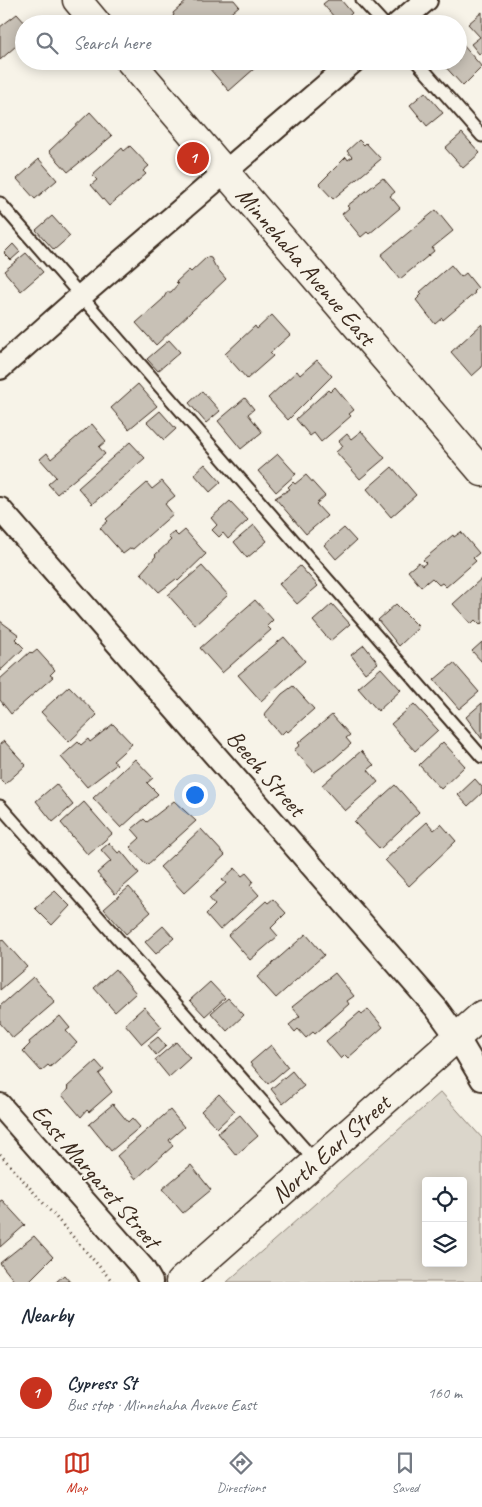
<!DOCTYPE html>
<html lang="en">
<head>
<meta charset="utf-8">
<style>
	:root { --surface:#fff; --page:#f6f6f7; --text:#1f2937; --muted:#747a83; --line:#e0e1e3; --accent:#c8321e }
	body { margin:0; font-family:Caveat,sans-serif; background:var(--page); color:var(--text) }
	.controls { position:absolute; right:15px; bottom:15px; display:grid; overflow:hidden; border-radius:5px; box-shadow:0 2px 12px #0003 }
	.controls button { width:45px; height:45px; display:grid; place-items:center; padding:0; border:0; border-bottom:1px solid var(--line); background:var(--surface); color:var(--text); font:25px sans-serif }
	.you { position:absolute; left:194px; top:794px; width:18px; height:18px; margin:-12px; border:4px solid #fff; border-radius:50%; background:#1a73e8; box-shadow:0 0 0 8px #1a73e833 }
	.badge { display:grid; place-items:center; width:32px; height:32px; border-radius:50%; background:var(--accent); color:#fff; font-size:16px; font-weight:700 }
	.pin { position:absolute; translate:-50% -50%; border:2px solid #fff; box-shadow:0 1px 5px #0006 }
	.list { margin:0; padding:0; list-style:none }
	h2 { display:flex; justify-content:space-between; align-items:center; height:65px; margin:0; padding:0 20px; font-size:21px }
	h2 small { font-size:16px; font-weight:400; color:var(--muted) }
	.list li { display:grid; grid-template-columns:32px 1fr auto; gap:15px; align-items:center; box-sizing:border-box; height:90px; padding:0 20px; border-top:1px solid var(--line) }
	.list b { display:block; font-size:19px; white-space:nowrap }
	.list p { margin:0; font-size:16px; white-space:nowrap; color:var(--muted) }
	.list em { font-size:16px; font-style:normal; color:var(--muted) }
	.icon { flex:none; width:28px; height:28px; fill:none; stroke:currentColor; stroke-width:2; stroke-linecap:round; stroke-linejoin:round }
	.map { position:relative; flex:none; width:482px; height:1282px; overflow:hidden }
	.search { position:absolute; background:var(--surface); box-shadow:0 2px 12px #0003; left:15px; right:15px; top:15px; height:55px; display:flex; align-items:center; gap:12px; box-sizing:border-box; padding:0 18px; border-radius:28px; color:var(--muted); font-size:19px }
	.sheet { height:155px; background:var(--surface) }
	nav { display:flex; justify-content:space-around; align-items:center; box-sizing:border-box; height:70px; border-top:1px solid var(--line); background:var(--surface); font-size:14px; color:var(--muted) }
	nav a { display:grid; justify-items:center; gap:2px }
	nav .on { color:var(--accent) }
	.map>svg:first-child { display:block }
</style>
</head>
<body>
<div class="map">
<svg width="482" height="1282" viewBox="0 0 482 1282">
	<rect width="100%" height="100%" fill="#f7f3e8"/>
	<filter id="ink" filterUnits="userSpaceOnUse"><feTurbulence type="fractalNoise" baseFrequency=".02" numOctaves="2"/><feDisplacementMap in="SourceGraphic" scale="10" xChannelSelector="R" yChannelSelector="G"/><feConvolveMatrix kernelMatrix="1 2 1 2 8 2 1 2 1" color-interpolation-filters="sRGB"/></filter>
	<g filter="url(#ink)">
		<path fill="#dbd6cb" stroke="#8b8074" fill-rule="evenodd" d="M 441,1092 L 482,1138 L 482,1282 L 227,1282 ZM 426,1181 L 463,1181 L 463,1263 L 426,1263 Z"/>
		<g fill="#c8c1b6" stroke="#3b2a1e">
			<polygon points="188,0 234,0 239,6 218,24 171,24 168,21 174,15 173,13"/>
			<polygon points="328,0 341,0 352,13 340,24 323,4"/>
			<polygon points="482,12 482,52 479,54 471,44 480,37 468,24"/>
			<polygon points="17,14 26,24 24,24 24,39 0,60 0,27"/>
			<polygon points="265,19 269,24 259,24"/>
			<polygon points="462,44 482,67 463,86 441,62 458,61 458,47"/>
			<polygon points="215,61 263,61 229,91 208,67"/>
			<polygon points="425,92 443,113 427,126 410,105"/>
			<polygon points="90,112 112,136 68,172 49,151"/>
			<polygon points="462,133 480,153 463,168 445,148"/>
			<polygon points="359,140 364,145 366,143 381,159 333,199 319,184 346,157 348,160 352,157 347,151"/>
			<polygon points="130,146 149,166 143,171 146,174 109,206 91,185 97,180 92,175 122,148 124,151"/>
			<polygon points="39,159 57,180 35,199 17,179"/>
			<polygon points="383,178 395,192 390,196 400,208 369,234 367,232 361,237 342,214 349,208 347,206"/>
			<polygon points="436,210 453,231 432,248 434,251 400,279 381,255"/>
			<polygon points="52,216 70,236 54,250 36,230"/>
			<polygon points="13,244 20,252 11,260 4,253"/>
			<polygon points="26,253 43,272 21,291 4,271"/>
			<polygon points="207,257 211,258 215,266 226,279 156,345 136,323 163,299 167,292 171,292 178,284 176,282 189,270 191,272"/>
			<polygon points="451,265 461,277 466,273 478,288 474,292 475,293 443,320 442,318 435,324 416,300 422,294 420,292"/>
			<polygon points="272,315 290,335 270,353 273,356 247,379 225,354 255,326 257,329"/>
			<polygon points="482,324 482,367 472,376 451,352"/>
			<polygon points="169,340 180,352 158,371 147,359"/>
			<polygon points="317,360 332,376 288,420 268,398 297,371 300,375"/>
			<polygon points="138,384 157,406 129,429 111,408"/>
			<polygon points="335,387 354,410 349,414 351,416 321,442 314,433 310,436 296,419 328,390 330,392"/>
			<polygon points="202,391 220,411 206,423 189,403"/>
			<polygon points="245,398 254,409 248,414 262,432 241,449 218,421"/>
			<polygon points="160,411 176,429 164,440 147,422"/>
			<polygon points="92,424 106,441 99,447 105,454 57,494 48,484 56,477 40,459 47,453 51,459"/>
			<polygon points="361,431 385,458 360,479 336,452 343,446 339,441 347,434 351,439"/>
			<polygon points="130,442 145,458 92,504 78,488"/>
			<polygon points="278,454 296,474 276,492 258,471"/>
			<polygon points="205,464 221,482 210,492 194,474"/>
			<polygon points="392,467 416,495 391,517 367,489"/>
			<polygon points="306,475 325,496 316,504 327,516 306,534 275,498 290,489 288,487 293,482 295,484"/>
			<polygon points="162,481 175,496 165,504 173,514 133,549 131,548 123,554 100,528 108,521 106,519 147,483 152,489"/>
			<polygon points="230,501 248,520 228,539 223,533 219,537 212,530 217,525 211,518"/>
			<polygon points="254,525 267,541 247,558 234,542"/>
			<polygon points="344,528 356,541 336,559 324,545"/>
			<polygon points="185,530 206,554 178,581 176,579 159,592 141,573 156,556 155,555 171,540 168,537 174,532 178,536"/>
			<polygon points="461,532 479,553 473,558 476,561 446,587 442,583 439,585 432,578 421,587 408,571 419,562 422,566 426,563 423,560 453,535 454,537"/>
			<polygon points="202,566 228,595 195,625 168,595"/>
			<polygon points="300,566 318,586 297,604 279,584"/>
			<polygon points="482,578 482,623 480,625 475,620 471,624 453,604"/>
			<polygon points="255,600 273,620 267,626 271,630 222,673 200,648"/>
			<polygon points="332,604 350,624 330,641 313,621"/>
			<polygon points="396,604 419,627 399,646 378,620"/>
			<polygon points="0,621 19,635 15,639 24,648 0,671"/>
			<polygon points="284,637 305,661 261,701 238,675"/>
			<polygon points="482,642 482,662 472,651"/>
			<polygon points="364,645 378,663 365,673 351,655"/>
			<polygon points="37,650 55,670 50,675 53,677 11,714 0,700 0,679 30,652 32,654"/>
			<polygon points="454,663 479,692 459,709 434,680"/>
			<polygon points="381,668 401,690 378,711 358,688"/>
			<polygon points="69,686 97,715 69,742 41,712"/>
			<polygon points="293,686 314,709 288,732 286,730 281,735 264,715 282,694"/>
			<polygon points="482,703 482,739 466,717"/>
			<polygon points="414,704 438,730 415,751 391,724"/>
			<polygon points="332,715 350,735 346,738 351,744 333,760 314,772 294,750 300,745 298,743"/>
			<polygon points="113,724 132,744 113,761 117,764 87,787 61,757 78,742 81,745 88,739 90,742"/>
			<polygon points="4,741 26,765 5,784 0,779 0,744"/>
			<polygon points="443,742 465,766 441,789 419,765"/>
			<polygon points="361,751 374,765 368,770 378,782 345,811 322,785"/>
			<polygon points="135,759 153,778 147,783 158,794 121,828 93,798"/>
			<polygon points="475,779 482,787 482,793 468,806 458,795"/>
			<polygon points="56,784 73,805 53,822 36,801"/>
			<polygon points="395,785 419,812 380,849 354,822"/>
			<polygon points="174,801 196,821 147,865 130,847 140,838 132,829 144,819 147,822"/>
			<polygon points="84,802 112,834 88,855 61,823"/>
			<polygon points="427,822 434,830 441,824 456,841 409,886 385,860"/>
			<polygon points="201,829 225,855 184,893 160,867"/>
			<polygon points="109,843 118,853 121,851 139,873 115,894 97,873 111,861 101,850"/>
			<polygon points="235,868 242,876 246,873 253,881 250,885 259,895 220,930 206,914 215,905 209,898 226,883 222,880"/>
			<polygon points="129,887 151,912 126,934 104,909"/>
			<polygon points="55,891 70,906 52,925 35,908"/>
			<polygon points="273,899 286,913 271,928 278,936 250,960 228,935 266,901 268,903"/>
			<polygon points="163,926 174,938 156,954 145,942"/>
			<polygon points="306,934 324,955 276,998 257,977"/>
			<polygon points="2,939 27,967 0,990 0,941"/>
			<polygon points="115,969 136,993 115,1012 94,988"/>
			<polygon points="335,973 354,996 347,1001 349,1004 315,1034 313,1032 306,1038 298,1029 295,1032 289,1025 300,1016 292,1007"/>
			<polygon points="33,977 55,1002 13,1038 0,1023 0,1006"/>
			<polygon points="210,982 225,998 205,1016 190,1000"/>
			<polygon points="228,998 244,1015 227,1031 211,1013"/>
			<polygon points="144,1007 162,1027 142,1044 125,1024"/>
			<polygon points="368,1009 383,1027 348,1058 345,1055 341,1059 326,1041 360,1012 362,1014"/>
			<polygon points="60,1016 70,1028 66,1031 77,1043 50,1067 48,1065 41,1071 23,1051 30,1044 29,1042"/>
			<polygon points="158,1037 166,1046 156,1055 148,1045"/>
			<polygon points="176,1042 190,1058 169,1077 155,1060"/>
			<polygon points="271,1045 288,1067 268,1084 250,1063"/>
			<polygon points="96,1061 104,1070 99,1074 112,1092 89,1112 87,1110 81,1117 62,1095 69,1089 67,1087"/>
			<polygon points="292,1071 304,1086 283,1104 271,1089"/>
			<polygon points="219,1094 235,1111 217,1128 201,1111"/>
			<polygon points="113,1104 128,1122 132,1118 140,1127 111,1151 89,1124"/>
			<polygon points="170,1110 184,1127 169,1140 173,1146 136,1179 117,1156"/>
			<polygon points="240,1115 258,1136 236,1155 218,1133"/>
			<polygon points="191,1165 211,1190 183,1213 162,1189"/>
			<polygon points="2,1200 25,1225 0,1247 0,1201"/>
			<polygon points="34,1236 53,1257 28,1282 15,1282 0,1263"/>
			<polygon points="64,1275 70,1282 56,1282"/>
		</g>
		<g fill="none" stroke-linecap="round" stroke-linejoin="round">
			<g stroke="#3b2a1e" stroke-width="15">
				<g id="lane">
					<polyline points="362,0 384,24"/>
					<polyline points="416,61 482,136"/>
					<polyline points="0,203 482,757"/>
					<polyline points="0,806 316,1162"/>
				</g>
			</g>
			<g stroke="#3b2a1e" stroke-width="26">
				<g id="street">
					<polyline points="398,24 426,0"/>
					<polyline points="0,368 81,296 354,61"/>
					<polyline points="0,509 436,1008 457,1037 482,1079"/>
					<polyline points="0,1105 143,1268 151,1282"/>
				</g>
			</g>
			<g stroke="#3b2a1e" stroke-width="31">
				<g id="secondary">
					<polyline points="77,0 97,24"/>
					<path id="s1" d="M 130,61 L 482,472"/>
					<path id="s2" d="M 180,1282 L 482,1015"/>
				</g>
			</g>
			<polyline stroke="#3b2a1e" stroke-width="3" stroke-dasharray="1 4" stroke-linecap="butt" points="0,1154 113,1282"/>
			<use href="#lane" stroke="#f7f3e8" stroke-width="11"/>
			<use href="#street" stroke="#f7f3e8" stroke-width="22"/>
			<use href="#secondary" stroke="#f7f3e8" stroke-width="28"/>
		</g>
	</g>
	<g text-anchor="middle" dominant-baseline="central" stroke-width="4" stroke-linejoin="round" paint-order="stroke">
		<g font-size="24" fill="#3b2a1e" stroke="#f7f3e8">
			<text stroke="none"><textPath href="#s1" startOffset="270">Minnehaha Avenue East</textPath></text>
			<text transform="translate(266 773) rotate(49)">Beech Street</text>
			<text stroke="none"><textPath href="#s2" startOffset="201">North Earl Street</textPath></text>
			<text transform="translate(96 1176) rotate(49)">East Margaret Street</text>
		</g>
	</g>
</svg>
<div class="controls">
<button><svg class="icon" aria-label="locate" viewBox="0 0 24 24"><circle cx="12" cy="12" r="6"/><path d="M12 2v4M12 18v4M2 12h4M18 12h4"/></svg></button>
<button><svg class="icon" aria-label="layers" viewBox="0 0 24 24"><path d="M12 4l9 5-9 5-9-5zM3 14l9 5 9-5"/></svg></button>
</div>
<div class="you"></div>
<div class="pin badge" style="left:193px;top:158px">1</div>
<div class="search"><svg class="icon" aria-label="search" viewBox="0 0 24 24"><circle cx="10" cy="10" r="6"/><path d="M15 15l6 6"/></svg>Search here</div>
</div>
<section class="sheet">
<h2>Nearby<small></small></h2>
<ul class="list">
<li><span class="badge">1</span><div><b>Cypress St</b><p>Bus stop · Minnehaha Avenue East</p></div><em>160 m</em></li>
</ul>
</section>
<nav>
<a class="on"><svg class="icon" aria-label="map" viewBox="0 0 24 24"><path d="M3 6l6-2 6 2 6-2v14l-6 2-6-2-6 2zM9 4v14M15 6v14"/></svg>Map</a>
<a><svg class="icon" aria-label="directions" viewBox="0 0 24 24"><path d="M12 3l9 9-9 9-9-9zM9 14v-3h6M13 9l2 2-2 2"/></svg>Directions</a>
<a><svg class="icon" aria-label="saved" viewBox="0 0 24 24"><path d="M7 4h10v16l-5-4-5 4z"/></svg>Saved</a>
</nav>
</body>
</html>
